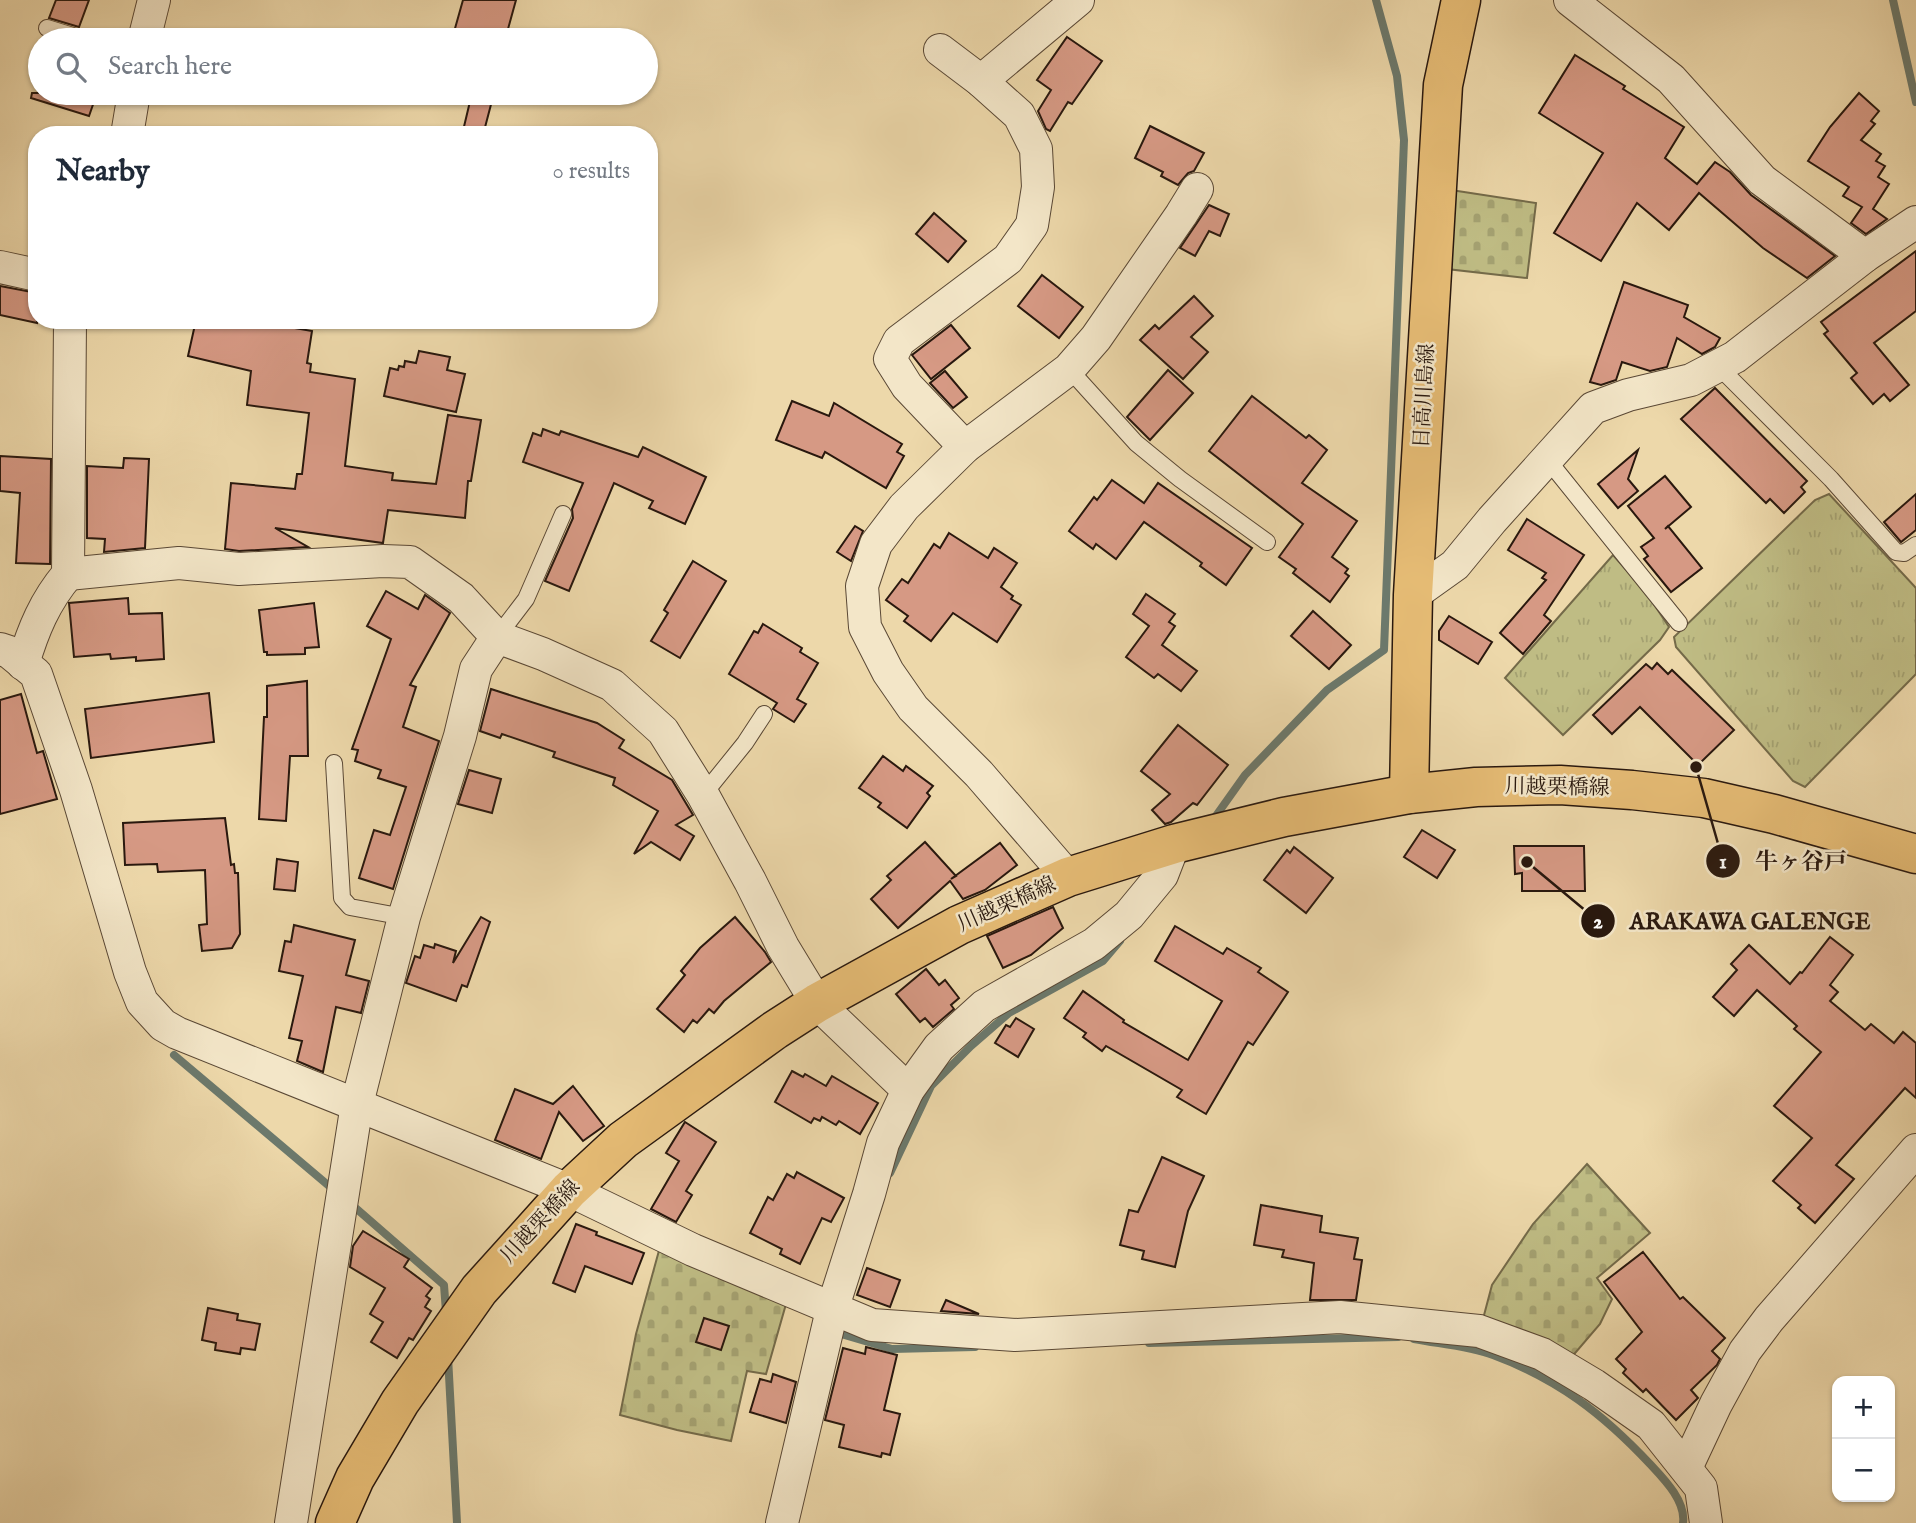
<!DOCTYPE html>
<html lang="en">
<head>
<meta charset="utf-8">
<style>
	:root { --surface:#fff; --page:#f6f6f7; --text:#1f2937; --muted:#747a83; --line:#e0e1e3 }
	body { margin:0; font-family:"IM FELL English","Noto Serif JP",serif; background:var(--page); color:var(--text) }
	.controls { position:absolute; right:21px; bottom:21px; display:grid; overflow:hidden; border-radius:14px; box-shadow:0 2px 5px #0004 }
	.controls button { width:63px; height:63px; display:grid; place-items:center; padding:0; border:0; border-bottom:2px solid var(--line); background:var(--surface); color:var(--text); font:35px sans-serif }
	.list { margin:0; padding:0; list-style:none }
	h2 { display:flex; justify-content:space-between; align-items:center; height:91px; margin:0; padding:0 28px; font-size:30px }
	h2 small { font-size:23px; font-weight:400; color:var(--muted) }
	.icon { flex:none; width:38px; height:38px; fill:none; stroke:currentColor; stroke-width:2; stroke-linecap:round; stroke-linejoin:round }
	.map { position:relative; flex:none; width:1916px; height:1523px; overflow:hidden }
	.search { position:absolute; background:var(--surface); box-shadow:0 2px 5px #0004; left:28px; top:28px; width:630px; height:77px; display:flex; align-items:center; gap:18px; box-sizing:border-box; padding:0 24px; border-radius:38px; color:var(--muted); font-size:26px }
	.panel { position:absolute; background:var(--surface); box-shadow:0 2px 5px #0004; left:28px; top:126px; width:630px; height:203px; border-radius:28px }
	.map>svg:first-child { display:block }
</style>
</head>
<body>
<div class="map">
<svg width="1916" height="1523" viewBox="0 0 1916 1523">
	<defs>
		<pattern id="grass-tufts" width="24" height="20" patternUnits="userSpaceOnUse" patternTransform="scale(1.75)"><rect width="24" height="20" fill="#bfbc84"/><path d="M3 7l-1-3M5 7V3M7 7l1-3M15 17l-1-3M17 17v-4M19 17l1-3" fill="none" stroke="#a4a171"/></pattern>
		<pattern id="cemetery-stones" width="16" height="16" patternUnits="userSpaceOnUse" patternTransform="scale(1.75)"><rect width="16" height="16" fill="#bfbc84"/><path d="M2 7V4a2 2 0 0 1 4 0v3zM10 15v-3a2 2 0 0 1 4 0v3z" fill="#a4a171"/></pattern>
	</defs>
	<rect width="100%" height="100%" fill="#edd8aa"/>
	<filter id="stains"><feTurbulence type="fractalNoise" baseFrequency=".00286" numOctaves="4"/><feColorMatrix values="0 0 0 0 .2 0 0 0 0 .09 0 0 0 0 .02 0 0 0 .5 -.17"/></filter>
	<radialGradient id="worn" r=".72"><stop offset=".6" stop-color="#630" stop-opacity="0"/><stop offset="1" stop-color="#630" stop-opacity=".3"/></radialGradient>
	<g fill="url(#grass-tufts)" stroke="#746a49" stroke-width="2">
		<polygon points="1829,494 1916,588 1916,674 1805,787 1793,781 1676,647 1674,637 1815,500"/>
		<polygon points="1613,555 1645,591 1669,627 1660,640 1563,735 1505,678"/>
	</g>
	<g fill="url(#cemetery-stones)" stroke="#746a49" stroke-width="2">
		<polygon points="1451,190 1536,203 1527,278 1447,269"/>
		<polygon points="1587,1164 1650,1233 1597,1278 1612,1299 1600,1324 1570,1359 1483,1319 1492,1285 1533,1224"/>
		<polygon points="660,1247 786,1304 766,1374 747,1371 731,1441 677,1430 620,1415 636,1334"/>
	</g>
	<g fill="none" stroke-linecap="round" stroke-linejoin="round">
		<g stroke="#6c796c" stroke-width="8">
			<polyline points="1893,0 1916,102"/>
			<polyline points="1213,820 1245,775 1327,690 1384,650 1404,140 1397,76 1376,0"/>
			<polyline points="174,1055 335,1191"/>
			<polyline points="890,1173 931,1086 971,1046 1009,1013 1103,961 1120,941"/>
			<polyline points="351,1204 444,1285 446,1312"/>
			<polyline points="843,1326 841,1334 892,1349 975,1347"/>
			<path d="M 1414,1339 C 1440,1344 1469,1346 1493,1355 C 1558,1379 1603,1414 1650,1464 C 1664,1479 1686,1501 1683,1523"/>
			<polyline points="1149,1343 1398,1337"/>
			<polyline points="448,1357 457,1523"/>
		</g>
	</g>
	<g fill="#d69984" stroke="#29180e" stroke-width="2">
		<polygon points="56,0 89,0 79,27 49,18"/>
		<polygon points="463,0 516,0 505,40 483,40 454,32"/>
		<polygon points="1067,37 1102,61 1072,104 1068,102 1050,131 1046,129 1038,111 1051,90 1037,80"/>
		<polygon points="1575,55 1625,86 1623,89 1684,127 1665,158 1697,184 1715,162 1730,172 1751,195 1835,256 1807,278 1763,248 1699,193 1669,230 1637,203 1601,261 1554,233 1603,153 1539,113"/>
		<polygon points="32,93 97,93 89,116 31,98"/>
		<polygon points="472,93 494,93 483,135 462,135"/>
		<polygon points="1859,93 1879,111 1871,121 1875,124 1861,140 1881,154 1876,161 1885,166 1878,177 1889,184 1873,209 1887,219 1866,234 1851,223 1862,207 1843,196 1849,187 1808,161 1830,127"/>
		<polygon points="1150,126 1204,153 1194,171 1188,173 1178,185 1161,176 1163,172 1135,158"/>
		<polygon points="1209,205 1229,214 1220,236 1209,231 1195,256 1180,248"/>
		<polygon points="934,213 966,241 948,262 916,234"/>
		<polygon points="1916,251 1916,311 1874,343 1909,385 1890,401 1884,394 1873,404 1851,378 1857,373 1824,334 1828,331 1821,322"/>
		<polygon points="1042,275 1083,307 1059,338 1018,306"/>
		<polygon points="1624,282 1688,305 1684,317 1720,338 1715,347 1702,354 1677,338 1667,367 1650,371 1622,362 1616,380 1601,385 1590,382"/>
		<polygon points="0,286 37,293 37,323 0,315"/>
		<polygon points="1194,296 1213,316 1191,337 1208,352 1183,379 1140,340 1155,325 1159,329"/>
		<polygon points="196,320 249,320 312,331 307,363 311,364 310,372 355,379 345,466 393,473 392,480 436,484 448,415 481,420 471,481 468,481 465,518 388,510 383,543 275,528 308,547 239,551 225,549 231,483 295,489 297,474 302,474 309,413 247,405 251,371 188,356"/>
		<polygon points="951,325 970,348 931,379 912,355"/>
		<polygon points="419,351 450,357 447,370 465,374 456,412 384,396 390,368 398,370 399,366 404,367 405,361 416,363"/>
		<polygon points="1168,370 1193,393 1150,440 1127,417"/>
		<polygon points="945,371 967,397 953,408 930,383"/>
		<polygon points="1715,388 1807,481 1801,487 1805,492 1784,513 1770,499 1766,503 1681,419"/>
		<polygon points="1252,396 1306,438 1309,435 1327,450 1302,483 1357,521 1332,557 1348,569 1345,573 1349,576 1330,602 1293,573 1296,569 1279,557 1303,524 1209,451"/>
		<polygon points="792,401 829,416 834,403 902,444 897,452 904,456 886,488 825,452 822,458 776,440"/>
		<polygon points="543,429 559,435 561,431 638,457 643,447 706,477 685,524 649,508 653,501 614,483 569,591 545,581 573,518 572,509 583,483 523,462 533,433 541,436"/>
		<polygon points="1638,450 1628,479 1638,491 1618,508 1598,484"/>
		<polygon points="0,456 51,459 50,564 16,563 20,493 0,491"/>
		<polygon points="124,458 149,459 145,548 104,552 105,539 87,538 87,466 123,468"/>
		<polygon points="1665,476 1691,507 1665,529 1668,526 1702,568 1671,592 1644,559 1648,556 1641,547 1654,538 1628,506"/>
		<polygon points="1112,480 1144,503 1158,483 1252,548 1226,585 1200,566 1202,563 1144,522 1116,559 1096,544 1093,549 1069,531 1094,497 1097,500"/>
		<polygon points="1916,494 1916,530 1901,542 1884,522"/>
		<polygon points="1527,519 1584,555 1544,615 1551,621 1523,654 1500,633 1546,580 1542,578 1546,573 1508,550"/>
		<polygon points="855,526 863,531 851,561 837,552"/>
		<polygon points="949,533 988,558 994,548 1017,563 1001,587 1013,596 1011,599 1021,605 997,642 953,613 931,641 904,621 908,616 886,600 902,579 908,583 934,544 940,548"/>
		<polygon points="693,561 726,581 680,658 651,641 668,613 664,610"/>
		<polygon points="386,591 418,609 425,595 450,613 410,685 416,687 403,727 439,741 393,889 359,878 374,830 390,835 406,787 378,778 381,770 355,761 358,750 352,749 391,639 367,626"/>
		<polygon points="1146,594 1175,614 1169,622 1175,626 1162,645 1197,671 1181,691 1158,674 1154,678 1126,657 1149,626 1133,614"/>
		<polygon points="128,598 129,614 162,613 164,659 136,661 136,657 111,659 110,654 74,657 69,603"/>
		<polygon points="314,603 319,647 305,648 305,654 267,655 267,652 264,652 259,610"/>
		<polygon points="1313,611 1351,645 1329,669 1291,636"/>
		<polygon points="1449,616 1492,642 1478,664 1439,640 1439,631"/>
		<polygon points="763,624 802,648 800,652 818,663 797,699 806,704 794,722 773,709 777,703 729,674 754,631 758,633"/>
		<polygon points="1657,663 1668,674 1672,670 1734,730 1698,765 1640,707 1612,734 1593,715 1646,664 1652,669"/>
		<polygon points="307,681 308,756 290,756 286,821 259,819 264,717 267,717 267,686"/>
		<polygon points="491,689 597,723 624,740 619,748 672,780 693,815 676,825 694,836 680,860 651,842 634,854 658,811 613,785 615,778 553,757 555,752 502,734 500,738 480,731"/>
		<polygon points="209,693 214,742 91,758 85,709"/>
		<polygon points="21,694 37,753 43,751 57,799 0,814 0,700"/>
		<polygon points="1178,725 1228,765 1197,805 1193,803 1171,822 1165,824 1152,810 1170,794 1141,771"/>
		<polygon points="883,756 903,771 906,766 933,786 927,793 930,796 907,828 878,807 881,803 859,788"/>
		<polygon points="469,770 501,779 492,813 458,804"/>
		<polygon points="225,818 231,865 234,864 235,873 238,873 240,934 232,948 202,951 199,925 207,924 205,870 158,872 157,864 125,865 123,823"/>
		<polygon points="1422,830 1455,850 1437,878 1404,857"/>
		<polygon points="925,842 956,876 951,879 1000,843 1017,865 985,890 963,899 950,881 898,928 871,899 891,880 887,876"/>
		<polygon points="1514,846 1584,846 1585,891 1522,891 1522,873 1515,874"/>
		<polygon points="1294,847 1333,878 1306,913 1264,880 1287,850 1290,853"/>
		<polygon points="277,859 298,862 295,891 274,889"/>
		<polygon points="1053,907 1063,928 1031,955 1003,968 987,936"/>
		<polygon points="481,917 490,922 467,987 462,985 456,1001 406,983 415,956 420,958 424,945 434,948 435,944 456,951 453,963"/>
		<polygon points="735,917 765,952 771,962 724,1001 714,1013 709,1009 697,1023 693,1020 684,1032 657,1009 685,975 681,971 700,948"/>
		<polygon points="294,925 355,940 346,975 369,981 361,1013 336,1007 323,1072 297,1061 302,1041 289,1038 303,976 279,971 285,941 291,942"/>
		<polygon points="1175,926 1223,954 1227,948 1261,968 1258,972 1288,992 1253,1045 1248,1042 1206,1114 1177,1097 1182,1090 1106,1046 1102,1051 1083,1037 1086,1033 1064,1018 1083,991 1124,1020 1123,1022 1188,1060 1222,1001 1155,961"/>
		<polygon points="1830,937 1853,955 1830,985 1838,992 1830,1001 1865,1030 1871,1024 1894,1043 1903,1032 1916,1043 1916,1098 1905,1088 1836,1165 1854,1179 1815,1223 1798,1208 1801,1205 1773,1181 1812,1138 1774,1106 1821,1052 1794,1029 1797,1026 1757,990 1734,1016 1713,997 1737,970 1731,964 1749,945 1790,984 1800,972 1802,973"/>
		<polygon points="926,969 939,985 945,980 959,998 951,1005 954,1009 933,1027 925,1018 920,1022 896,994"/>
		<polygon points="1016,1018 1034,1029 1018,1057 995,1043 1006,1025 1010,1027"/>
		<polygon points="792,1071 803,1077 805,1074 826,1086 832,1076 878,1103 860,1134 839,1121 836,1125 822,1117 820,1121 814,1118 811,1123 775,1102"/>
		<polygon points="573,1086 604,1126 583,1141 559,1112 541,1159 495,1140 515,1089 553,1104"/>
		<polygon points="685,1122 716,1142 686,1191 692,1195 676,1222 651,1209 679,1161 666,1153"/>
		<polygon points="1162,1157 1204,1176 1188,1211 1175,1267 1142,1259 1144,1251 1120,1245 1129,1210 1138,1212"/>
		<polygon points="797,1172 844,1198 831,1222 822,1218 800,1264 780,1254 782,1249 750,1233 768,1197 773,1200 787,1174 794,1178"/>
		<polygon points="1261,1205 1322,1216 1320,1232 1358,1238 1354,1259 1362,1260 1356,1300 1310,1300 1314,1263 1282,1257 1284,1250 1254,1245"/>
		<polygon points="576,1224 597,1232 596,1235 644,1253 632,1284 585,1266 575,1292 553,1283"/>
		<polygon points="363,1231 409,1259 404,1267 432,1288 426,1296 430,1299 425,1307 431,1311 413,1340 409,1338 397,1358 371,1342 383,1322 370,1314 385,1288 350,1267 353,1246"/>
		<polygon points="1643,1252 1680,1299 1683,1297 1725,1338 1712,1351 1720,1359 1717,1365 1691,1390 1698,1398 1676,1420 1646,1389 1643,1392 1623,1373 1626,1369 1616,1359 1642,1332 1604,1282"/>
		<polygon points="867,1268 900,1280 890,1307 857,1295"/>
		<polygon points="946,1300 979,1314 941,1311"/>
		<polygon points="208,1308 238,1314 237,1320 260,1324 255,1350 241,1348 240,1354 215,1350 216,1343 202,1340"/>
		<polygon points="704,1318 729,1326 721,1350 696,1342"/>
		<polygon points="866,1347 897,1355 884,1410 900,1414 890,1455 882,1453 881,1457 839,1447 844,1425 825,1420 843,1348 865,1354"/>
		<polygon points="773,1374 796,1382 786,1423 750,1412 760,1379 771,1382"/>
	</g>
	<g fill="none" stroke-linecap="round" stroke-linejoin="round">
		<g stroke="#5a4835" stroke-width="18">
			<g id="service">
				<polyline points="47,28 86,40"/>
				<polyline points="1718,366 1831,479 1896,552 1904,553 1916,545"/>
				<polyline points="1069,369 1136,443 1180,479 1267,542"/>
				<polyline points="1547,459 1679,623"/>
				<polyline points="497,637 526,599 563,514"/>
				<polyline points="334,763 342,898 350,907 404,917"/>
				<polyline points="703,795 745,743 764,714"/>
			</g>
		</g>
		<g stroke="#5a4835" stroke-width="34">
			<g id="minor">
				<polyline points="1570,0 1671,79 1762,180 1865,256"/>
				<polyline points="144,40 154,0"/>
				<polyline points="940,50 981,81 1019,115 1036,149 1038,187 1032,225 1008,259 899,341 890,359 907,386 965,447"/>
				<polyline points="981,81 1078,0"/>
				<polyline points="127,135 134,93"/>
				<polyline points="0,267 37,275"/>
				<polyline points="68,574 179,563 239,569 383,561 410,562 461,598 497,637"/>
				<polyline points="1413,595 1455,565 1492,520 1593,408 1628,395 1691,380 1735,357 1865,256 1916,222"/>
				<polyline points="0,649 9,652 36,674 76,790 130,972 142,1002 163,1025 177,1033 569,1190 693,1250 872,1325 1015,1335 1340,1317 1479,1331 1542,1354 1594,1385 1651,1425 1701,1488 1706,1523"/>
				<path d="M 23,664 C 33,630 45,601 68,574 L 70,320"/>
				<polyline points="1068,877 979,774 913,708 888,672 865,627 862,586 876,544 904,507 965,447 1069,369 1096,338 1181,215 1197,189"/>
				<polyline points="1686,1468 1716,1404 1745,1351 1769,1319 1916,1150"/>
				<polyline points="291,1523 357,1104 404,917 460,736 476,669 497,637 543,654 612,685 663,731 703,795 750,881 783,947 817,1003 908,1090"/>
				<polyline points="782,1523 832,1310 869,1194 883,1143 908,1090 939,1047 984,1006 1094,944 1129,915 1162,875 1174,844"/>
			</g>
		</g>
		<g stroke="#29180e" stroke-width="41">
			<g id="primary">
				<polyline points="1409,794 1413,595 1443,85 1461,0"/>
				<polyline points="335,1523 355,1478 400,1402 479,1290 569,1190 623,1140 775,1030 817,1003 959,925 1068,877 1174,844 1284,817 1409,794 1476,787 1560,785 1632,790 1704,798 1774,814 1916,854"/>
			</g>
		</g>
		<use href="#service" stroke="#f3e6c8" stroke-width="16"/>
		<use href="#minor" stroke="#f3e6c8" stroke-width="32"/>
		<use href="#primary" stroke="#e6bc75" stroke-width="38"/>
	</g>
	<g text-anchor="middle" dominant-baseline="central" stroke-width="5" stroke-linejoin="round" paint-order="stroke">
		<g font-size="21" fill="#29180e" stroke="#f3e6c8">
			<text transform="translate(1425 396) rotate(-87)">日高川島線</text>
			<text transform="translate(1557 788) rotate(1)">川越栗橋線</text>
			<text transform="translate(1007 905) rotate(-24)">川越栗橋線</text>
			<text transform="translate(541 1222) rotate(-47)">川越栗橋線</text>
		</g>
	</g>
	<path fill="none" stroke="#29180e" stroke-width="2.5" d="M1696 767L1723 861M1527 862L1598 921"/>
	<g fill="#29180e" stroke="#f3e6c8" stroke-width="2.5">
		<circle cx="1696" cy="767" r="7"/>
		<circle cx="1527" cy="862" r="7"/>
		<circle cx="1723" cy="861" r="18"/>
		<circle cx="1598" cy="921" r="18"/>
	</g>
	<g font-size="21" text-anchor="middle" font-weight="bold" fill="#fff">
		<text x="1723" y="868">1</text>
		<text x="1598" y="928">2</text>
	</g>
	<g font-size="23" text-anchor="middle" font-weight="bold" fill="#29180e" stroke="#f3e6c8" stroke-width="5" stroke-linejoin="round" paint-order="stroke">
		<text x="1801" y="869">牛ヶ谷戸</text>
		<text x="1750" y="929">ARAKAWA GALENGE</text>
	</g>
	<rect width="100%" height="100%" filter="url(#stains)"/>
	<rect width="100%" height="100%" fill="url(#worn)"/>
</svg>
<div class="controls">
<button>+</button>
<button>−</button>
</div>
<div class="search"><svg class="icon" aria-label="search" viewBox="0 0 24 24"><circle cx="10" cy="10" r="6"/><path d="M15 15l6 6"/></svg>Search here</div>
<section class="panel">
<h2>Nearby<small>0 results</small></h2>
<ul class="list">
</ul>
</section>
</div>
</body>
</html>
